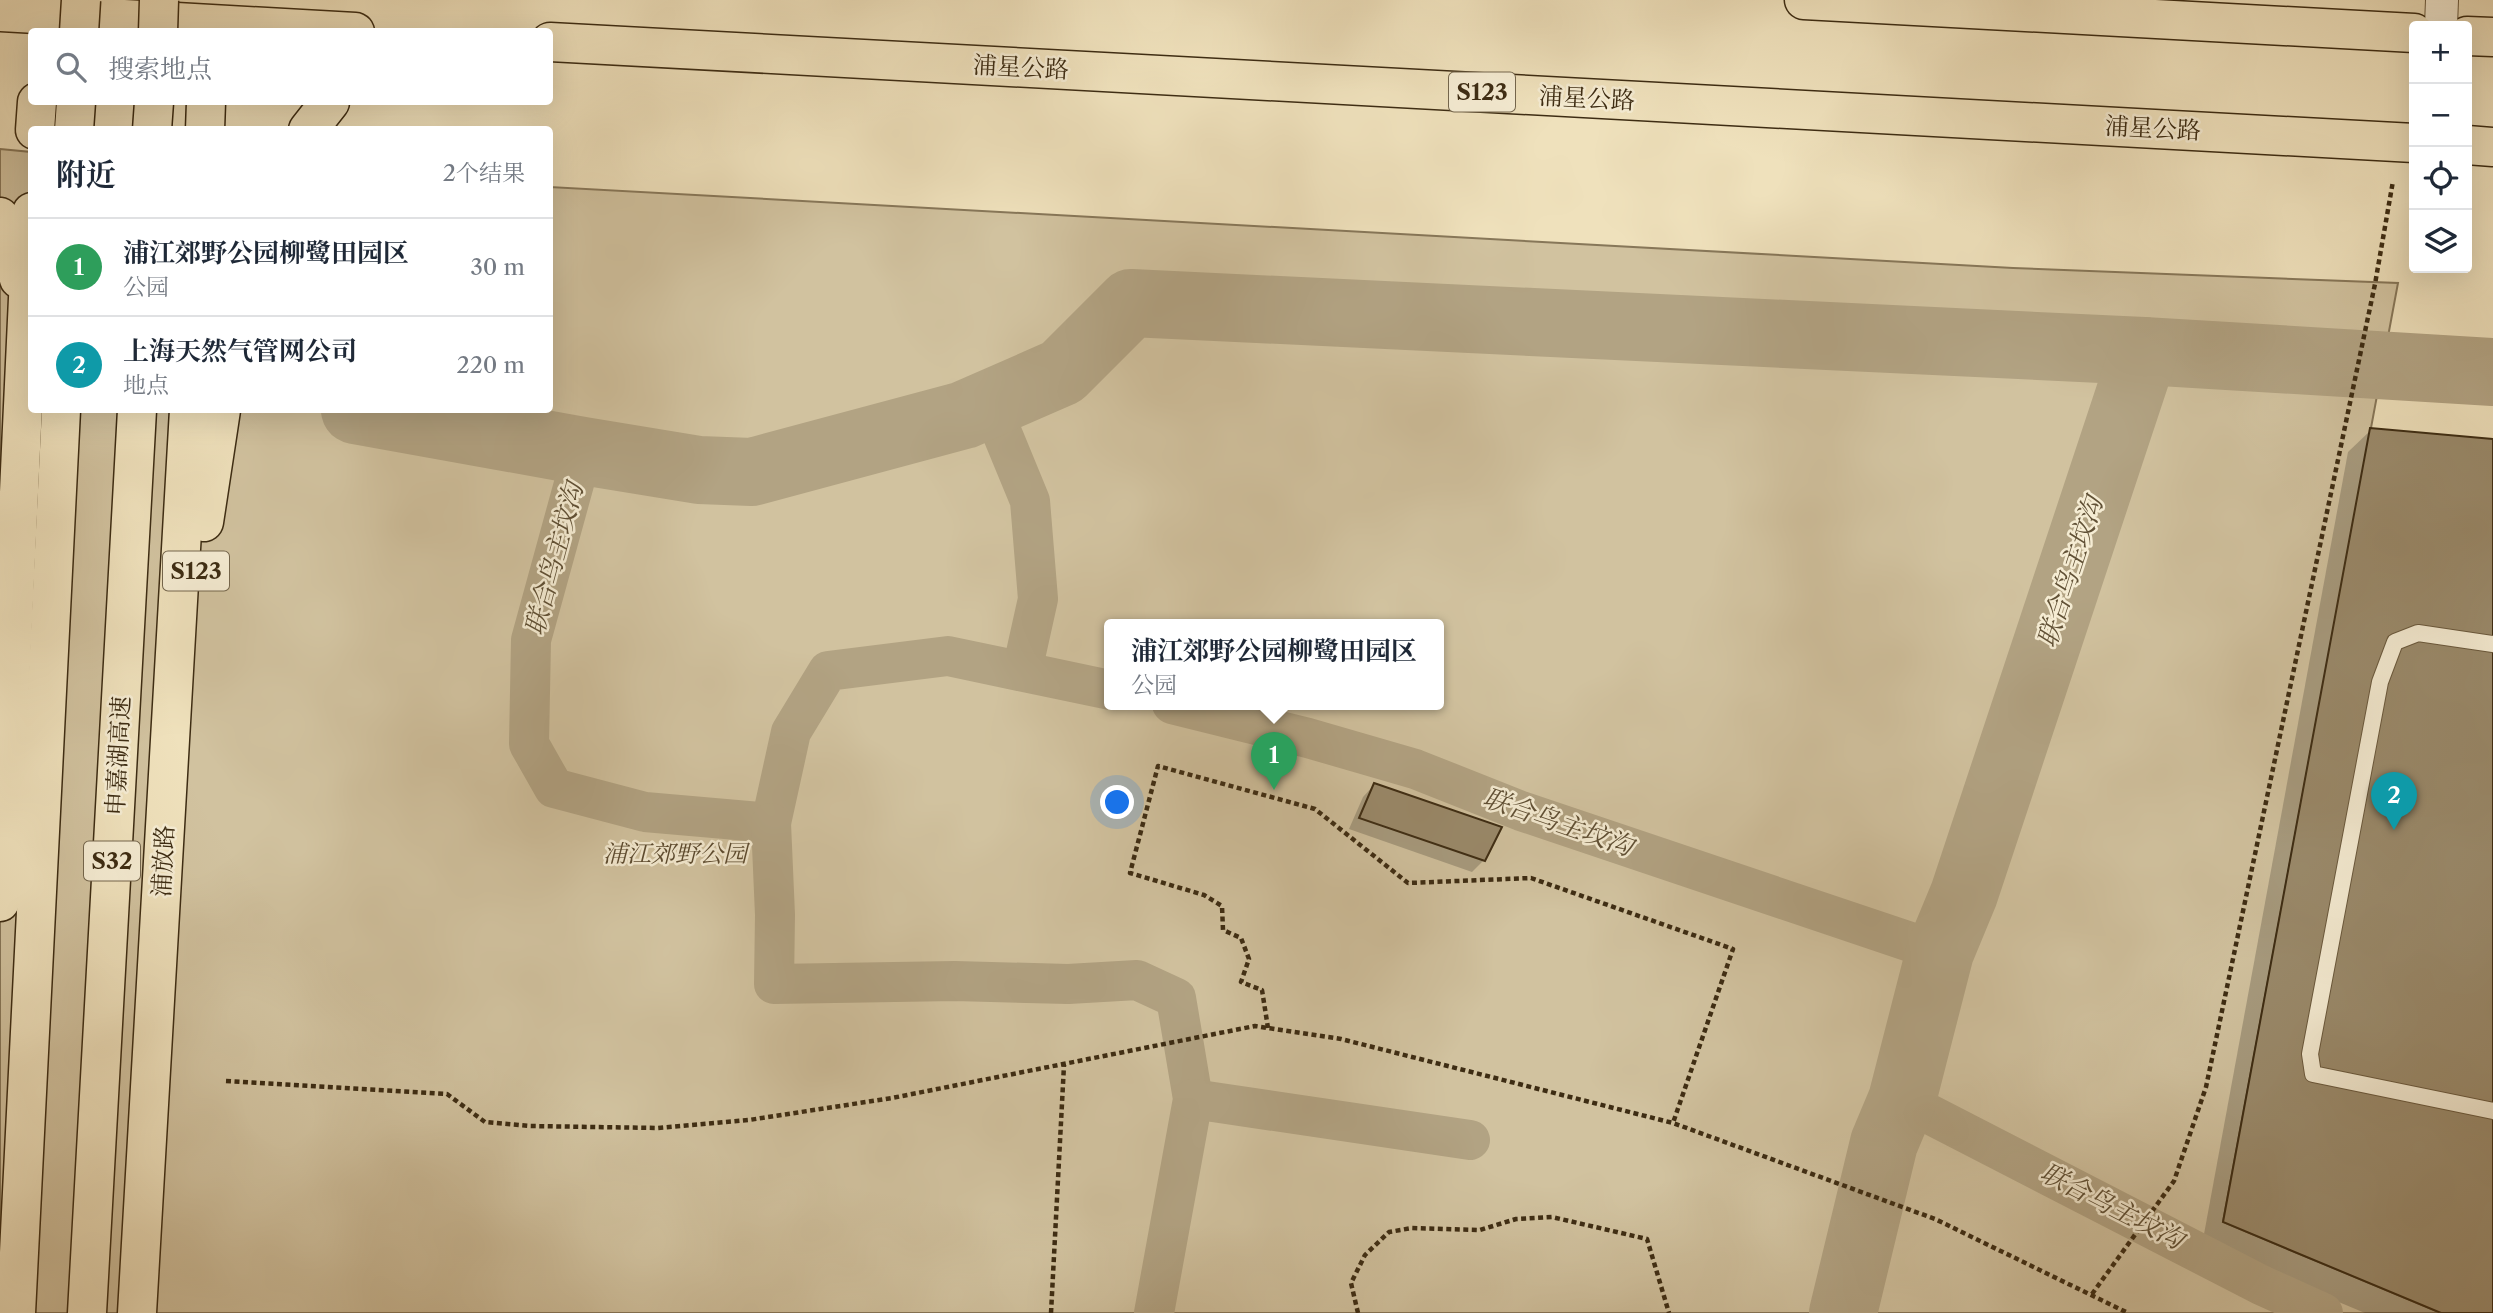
<!DOCTYPE html>
<html lang="zh">
<head>
<meta charset="utf-8">
<style>
	:root { --surface:#fff; --page:#f6f6f7; --text:#1f2937; --muted:#747a83; --line:#e0e1e3; --accent:#8f2418 }
	body { margin:0; font-family:"Libre Caslon Text","Noto Serif SC",serif; background:var(--page); color:var(--text) }
	.controls { position:absolute; right:21px; top:21px; display:grid; overflow:hidden; border-radius:7px; box-shadow:0 7px 28px #0002 }
	.controls button { width:63px; height:63px; display:grid; place-items:center; padding:0; border:0; border-bottom:2px solid var(--line); background:var(--surface); color:var(--text); font:35px sans-serif }
	.you { position:absolute; left:1118px; top:803px; width:24px; height:24px; margin:-18px; border:5px solid #fff; border-radius:50%; background:#1a73e8; box-shadow:0 0 0 10px #1a73e833 }
	.badge { display:grid; place-items:center; width:46px; height:46px; border-radius:50%; background:var(--accent); color:#fff; font-size:23px; font-weight:700 }
	.pin { position:absolute; translate:-50% -58px; filter:drop-shadow(0 2px 4px #0008) }
	.pin::after { content:''; position:absolute; top:37px; width:24px; height:21px; background:inherit; clip-path:polygon(0 0,100% 0,50% 100%) }
	.popup { position:absolute; left:1104px; top:619px; width:340px; height:91px; box-sizing:border-box; display:grid; place-content:center; border-radius:7px; background:var(--surface); filter:drop-shadow(0 2px 5px #0005); font-size:23px; white-space:nowrap; color:var(--muted) }
	.popup b { font-size:26px; color:var(--text) }
	.popup::after { content:''; position:absolute; left:50%; top:100%; margin-left:-14px; border:14px solid transparent; border-top-color:var(--surface) }
	.list { margin:0; padding:0; list-style:none }
	h2 { display:flex; justify-content:space-between; align-items:center; height:91px; margin:0; padding:0 28px; font-size:30px }
	h2 small { font-size:23px; font-weight:400; color:var(--muted) }
	.list li { display:grid; grid-template-columns:46px 1fr auto; gap:21px; align-items:center; box-sizing:border-box; height:98px; padding:0 28px; border-top:2px solid var(--line) }
	.list b { display:block; font-size:26px; white-space:nowrap }
	.list p { margin:0; font-size:23px; white-space:nowrap; color:var(--muted) }
	.list em { font-size:23px; font-style:normal; color:var(--muted) }
	.icon { flex:none; width:38px; height:38px; fill:none; stroke:currentColor; stroke-width:2; stroke-linecap:round; stroke-linejoin:round }
	.map { position:relative; flex:none; width:2493px; height:1313px; overflow:hidden }
	.search { position:absolute; background:var(--surface); box-shadow:0 7px 28px #0002; left:28px; top:28px; width:525px; height:77px; display:flex; align-items:center; gap:18px; box-sizing:border-box; padding:0 24px; border-radius:7px; color:var(--muted); font-size:26px }
	.panel { position:absolute; background:var(--surface); box-shadow:0 7px 28px #0002; left:28px; top:126px; width:525px; height:287px; border-radius:7px }
	.map>svg:first-child { display:block }
</style>
</head>
<body>
<div class="map">
<svg width="2493" height="1313" viewBox="0 0 2493 1313">
	<rect width="100%" height="100%" fill="#efe1bc"/>
	<filter id="stains"><feTurbulence type="fractalNoise" baseFrequency=".00286" numOctaves="4"/><feColorMatrix values="0 0 0 0 .2 0 0 0 0 .09 0 0 0 0 .02 0 0 0 .5 -.17"/></filter>
	<radialGradient id="worn" r=".72"><stop offset=".6" stop-color="#630" stop-opacity="0"/><stop offset="1" stop-color="#630" stop-opacity=".3"/></radialGradient>
	<path fill="#d1c29f" stroke="#877759" stroke-width="2" fill-rule="evenodd" d="M 0,149 L 31,152 L 32,410 L 550,410 L 550,187 L 2013,268 L 2398,283 L 2223,1222 L 2441,1313 L 0,1313 ZM 1110,624 L 1438,624 L 1438,704 L 1110,704 Z"/>
	<g fill="#0003">
		<polygon points="2371,430 2493,440 2493,1313 2365,1313 2202,1245 2348,452"/>
		<polygon points="1374,785 1484,860 1472,872 1349,829 1363,797"/>
	</g>
	<g fill="none" stroke-linecap="round" stroke-linejoin="round">
		<g stroke="#b2a383" stroke-width="40">
			<polyline points="990,404 1030,501 1038,599 1022,671"/>
			<polyline points="583,451 531,640 529,744 554,788 645,812 771,823 791,732 828,671 948,656 1110,690"/>
			<polyline points="1172,704 1308,738 1415,769 1521,811 1940,952"/>
			<polyline points="771,823 775,915 774,984 955,981 1068,984 1137,980 1176,998 1193,1099 1154,1313"/>
			<polyline points="1193,1099 1470,1140"/>
			<polyline points="1902,1100 2261,1285 2323,1313"/>
		</g>
		<g stroke="#b2a383" stroke-width="68">
			<polyline points="355,410 583,451 699,470 752,472 964,415 1062,372 1131,303 2144,351 2493,372"/>
			<polyline points="1843,1313 1884,1143 1902,1100 1940,952 1964,894 2144,351"/>
		</g>
	</g>
	<g fill="#9a8a6b" stroke="#3d2c13" stroke-width="2">
		<polygon points="2370,428 2493,439 2493,1313 2441,1313 2223,1222"/>
		<polygon points="1374,783 1502,827 1485,861 1359,818"/>
	</g>
	<g fill="none" stroke-linecap="round" stroke-linejoin="round">
		<g stroke="#6a593d" stroke-width="18">
			<polyline id="lane" points="2493,644 2418,633 2395,642 2380,682 2310,1054 2313,1074 2493,1111"/>
		</g>
		<g stroke="#6a593d" stroke-width="34">
			<polyline id="street" points="2441,26 2442,0"/>
		</g>
		<g stroke="#3d2c13" stroke-width="41">
			<g id="primary">
				<polyline points="1804,0 2414,33"/>
				<polyline points="0,12 355,32"/>
				<polyline points="2467,36 2493,37"/>
				<polyline points="550,42 2414,143"/>
				<polyline points="35,130 37,102"/>
				<polyline points="205,130 206,102"/>
				<polyline points="308,130 330,102"/>
				<polyline points="2467,145 2493,147"/>
				<polyline points="0,217 19,279"/>
				<polyline points="204,522 221,410"/>
				<polyline points="0,902 32,212"/>
				<polyline points="137,1313 189,410"/>
			</g>
		</g>
		<g stroke="#3d2c13" stroke-width="41">
			<g id="highway">
				<polyline points="74,130 76,102"/>
				<polyline points="152,130 154,102"/>
				<polyline points="16,1313 61,410"/>
				<polyline points="87,1313 137,410"/>
			</g>
		</g>
		<g stroke="#3d2c13" stroke-width="4.5" stroke-dasharray="5 3.5" stroke-linecap="butt">
			<polyline points="1268,1028 1262,990 1241,982 1249,959 1241,938 1223,930 1222,906 1204,895 1130,873 1158,766 1315,809 1408,883 1531,878 1733,949 1673,1123"/>
			<polyline points="226,1081 447,1094 485,1122 530,1126 658,1128 749,1120 892,1098 1255,1026 1341,1039 1673,1123 1935,1219 2128,1313"/>
			<polyline points="2092,1294 2174,1181 2206,1087 2375,284 2393,181"/>
			<polyline points="1051,1313 1064,1065"/>
			<polyline points="1358,1313 1351,1283 1365,1255 1389,1232 1412,1228 1480,1230 1516,1219 1552,1217 1647,1239 1669,1313"/>
		</g>
		<use href="#lane" stroke="#f5ecd3" stroke-width="16"/>
		<use href="#street" stroke="#f5ecd3" stroke-width="32"/>
		<use href="#primary" stroke="#efe1bc" stroke-width="38"/>
		<use href="#highway" stroke="#efe1bc" stroke-width="38"/>
		<g stroke="#3d2c13" stroke-width="41" stroke-linecap="butt">
			<g id="highway-bridge">
				<polyline points="79,32 81,0"/>
				<polyline points="158,32 159,0"/>
			</g>
		</g>
		<use href="#highway-bridge" stroke="#efe1bc" stroke-width="38"/>
	</g>
	<g text-anchor="middle" dominant-baseline="central" stroke-width="5" stroke-linejoin="round" paint-order="stroke">
		<g fill="#f5ecd3" stroke="#74664d" stroke-width="2">
			<rect x="1449" y="72.5" width="66" height="39" rx="5"/>
			<rect x="163" y="551.5" width="66" height="39" rx="5"/>
			<rect x="84" y="841.5" width="56" height="39" rx="5"/>
		</g>
		<g font-size="23" font-weight="bold" fill="#3d2c13">
			<text x="1482" y="92">S123</text>
			<text x="196" y="571">S123</text>
			<text x="112" y="861">S32</text>
		</g>
		<g font-size="24" fill="#3d2c13" stroke="#f5ecd3">
			<text transform="translate(1021 67) rotate(3)">浦星公路</text>
			<text transform="translate(1587 98) rotate(3)">浦星公路</text>
			<text transform="translate(2153 128) rotate(3)">浦星公路</text>
			<text transform="translate(118 756) rotate(-87)">申嘉湖高速</text>
			<text transform="translate(163 861) rotate(-87)">浦放路</text>
		</g>
		<g font-size="24" font-style="italic" fill="#5b4a2f" stroke="#f5ecd3">
			<text x="675" y="853">浦江郊野公园</text>
		</g>
		<g font-size="26" font-style="italic" fill="#605035" stroke="#f5ecd3">
			<text transform="translate(554 559) rotate(-75)">联合鸟主坟沟</text>
			<text transform="translate(2070 572) rotate(-72)">联合鸟主坟沟</text>
			<text transform="translate(1558 822) rotate(19)">联合鸟主坟沟</text>
			<text transform="translate(2112 1206) rotate(27)">联合鸟主坟沟</text>
		</g>
	</g>
	<rect width="100%" height="100%" filter="url(#stains)"/>
	<rect width="100%" height="100%" fill="url(#worn)"/>
</svg>
<div class="controls">
<button>+</button>
<button>−</button>
<button><svg class="icon" aria-label="locate" viewBox="0 0 24 24"><circle cx="12" cy="12" r="6"/><path d="M12 2v4M12 18v4M2 12h4M18 12h4"/></svg></button>
<button><svg class="icon" aria-label="layers" viewBox="0 0 24 24"><path d="M12 4l9 5-9 5-9-5zM3 14l9 5 9-5"/></svg></button>
</div>
<div class="you"></div>
<div class="pin badge" style="left:1274px;top:790px;background:#2e9e5b">1</div>
<div class="popup"><b>浦江郊野公园柳鹭田园区</b>公园</div>
<div class="pin badge" style="left:2394px;top:830px;background:#0f9aa8">2</div>
<div class="search"><svg class="icon" aria-label="search" viewBox="0 0 24 24"><circle cx="10" cy="10" r="6"/><path d="M15 15l6 6"/></svg>搜索地点</div>
<section class="panel">
<h2>附近<small>2个结果</small></h2>
<ul class="list">
<li><span class="badge" style="background:#2e9e5b">1</span><div><b>浦江郊野公园柳鹭田园区</b><p>公园</p></div><em>30 m</em></li>
<li><span class="badge" style="background:#0f9aa8">2</span><div><b>上海天然气管网公司</b><p>地点</p></div><em>220 m</em></li>
</ul>
</section>
</div>
</body>
</html>
